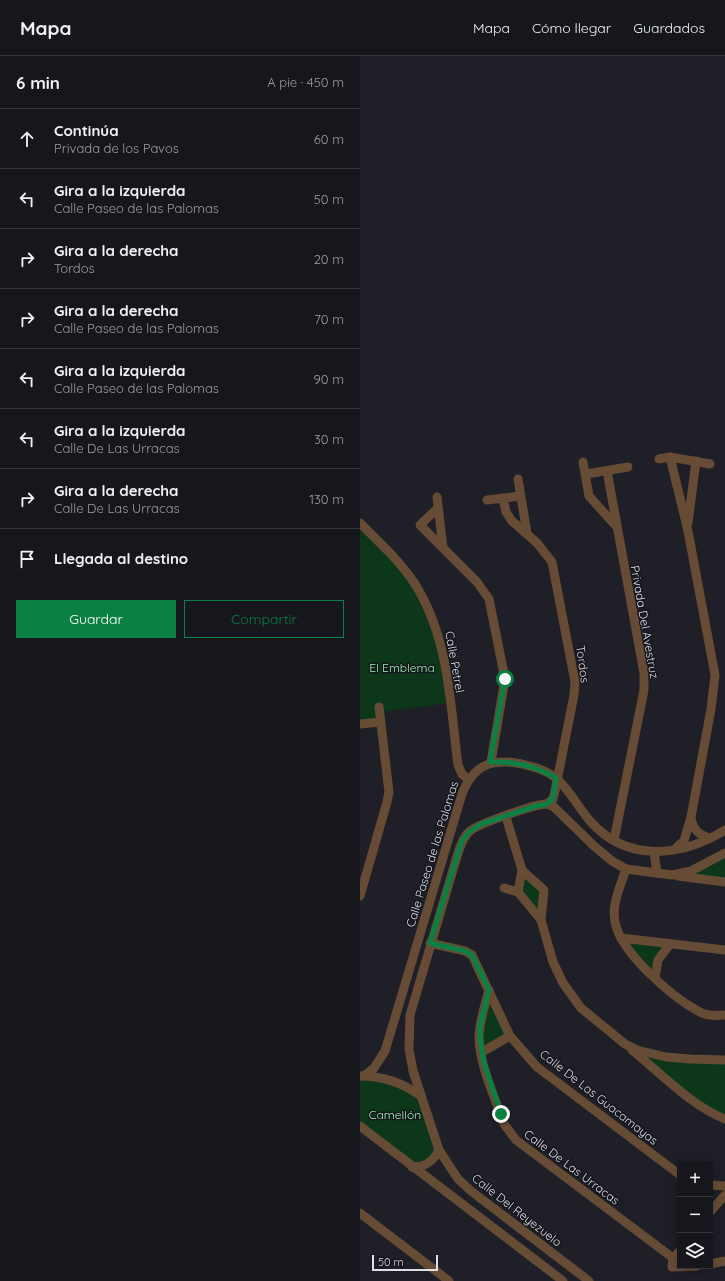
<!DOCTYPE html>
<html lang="es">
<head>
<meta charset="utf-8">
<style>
	:root { --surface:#16171d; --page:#1f2026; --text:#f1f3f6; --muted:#9e9fa4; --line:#35363b; --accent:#0b8043 }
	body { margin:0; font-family:Quicksand,sans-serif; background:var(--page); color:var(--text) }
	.controls { position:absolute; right:12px; bottom:12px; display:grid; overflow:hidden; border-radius:0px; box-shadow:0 2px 10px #0003 }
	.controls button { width:36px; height:36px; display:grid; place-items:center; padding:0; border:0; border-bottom:1px solid var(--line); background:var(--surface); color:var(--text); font:20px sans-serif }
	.scale { position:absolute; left:12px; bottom:10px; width:66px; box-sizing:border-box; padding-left:4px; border:2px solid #dfdfe5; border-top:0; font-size:11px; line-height:14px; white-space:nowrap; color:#dfdfe5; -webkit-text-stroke:3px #15161d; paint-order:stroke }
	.stop { position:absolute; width:12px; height:12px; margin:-9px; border:3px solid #0b8043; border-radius:50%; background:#fff }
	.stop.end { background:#0b8043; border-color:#fff; box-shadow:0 1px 4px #0008 }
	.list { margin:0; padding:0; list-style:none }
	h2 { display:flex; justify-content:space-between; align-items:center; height:52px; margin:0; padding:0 16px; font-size:17px }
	h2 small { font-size:13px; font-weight:400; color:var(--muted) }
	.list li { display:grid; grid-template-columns:26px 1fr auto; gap:12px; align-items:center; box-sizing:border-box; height:60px; padding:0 16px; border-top:1px solid var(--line) }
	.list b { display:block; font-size:15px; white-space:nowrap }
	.list p { margin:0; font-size:13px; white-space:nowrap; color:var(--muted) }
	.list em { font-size:13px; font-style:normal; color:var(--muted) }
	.actions { display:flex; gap:8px; padding:12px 16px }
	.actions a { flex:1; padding:9px 0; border:1px solid var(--accent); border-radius:0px; text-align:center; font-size:14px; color:var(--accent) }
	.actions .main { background:var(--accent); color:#fff }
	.icon { flex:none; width:22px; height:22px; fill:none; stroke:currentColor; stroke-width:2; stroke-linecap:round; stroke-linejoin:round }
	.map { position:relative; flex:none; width:365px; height:1225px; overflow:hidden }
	header { display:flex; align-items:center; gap:24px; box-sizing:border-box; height:56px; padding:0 20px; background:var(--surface); border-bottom:1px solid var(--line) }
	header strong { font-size:19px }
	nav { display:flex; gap:22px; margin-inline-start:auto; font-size:14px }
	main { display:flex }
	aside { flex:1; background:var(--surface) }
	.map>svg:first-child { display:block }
</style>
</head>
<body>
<header>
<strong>Mapa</strong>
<nav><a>Mapa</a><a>Cómo llegar</a><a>Guardados</a></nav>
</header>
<main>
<aside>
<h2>6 min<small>A pie · 450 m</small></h2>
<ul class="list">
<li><svg class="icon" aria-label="ahead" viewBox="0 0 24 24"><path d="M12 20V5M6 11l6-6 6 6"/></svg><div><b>Continúa</b><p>Privada de los Pavos</p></div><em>60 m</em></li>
<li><svg class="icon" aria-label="left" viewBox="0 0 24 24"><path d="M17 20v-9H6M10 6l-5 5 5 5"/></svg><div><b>Gira a la izquierda</b><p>Calle Paseo de las Palomas</p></div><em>50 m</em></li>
<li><svg class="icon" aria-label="right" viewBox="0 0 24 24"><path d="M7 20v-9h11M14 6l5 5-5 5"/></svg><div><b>Gira a la derecha</b><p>Tordos</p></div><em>20 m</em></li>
<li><svg class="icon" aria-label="right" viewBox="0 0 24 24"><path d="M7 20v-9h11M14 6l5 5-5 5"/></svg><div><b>Gira a la derecha</b><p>Calle Paseo de las Palomas</p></div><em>70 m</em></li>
<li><svg class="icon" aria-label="left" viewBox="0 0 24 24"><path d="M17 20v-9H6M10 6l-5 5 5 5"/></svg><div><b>Gira a la izquierda</b><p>Calle Paseo de las Palomas</p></div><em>90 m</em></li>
<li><svg class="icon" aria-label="left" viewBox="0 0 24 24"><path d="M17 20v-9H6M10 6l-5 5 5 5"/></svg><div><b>Gira a la izquierda</b><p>Calle De Las Urracas</p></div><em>30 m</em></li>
<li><svg class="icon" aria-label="right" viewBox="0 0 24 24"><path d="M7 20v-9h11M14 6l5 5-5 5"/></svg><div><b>Gira a la derecha</b><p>Calle De Las Urracas</p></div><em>130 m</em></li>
<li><svg class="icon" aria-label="arrive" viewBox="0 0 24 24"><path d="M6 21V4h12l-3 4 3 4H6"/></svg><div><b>Llegada al destino</b></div></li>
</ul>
<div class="actions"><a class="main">Guardar</a><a>Compartir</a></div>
</aside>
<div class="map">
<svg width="365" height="1225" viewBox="0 0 365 1225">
	<rect width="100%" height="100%" fill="#1e1f27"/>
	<g fill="#0d371a">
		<polygon points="0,467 32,500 67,548 90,647 20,656 20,666 0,668"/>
		<polygon points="365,797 365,826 312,819"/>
		<polygon points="162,814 184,834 181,864 158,836"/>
		<polygon points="261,882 310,888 295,922"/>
		<polygon points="129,934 150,980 122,996 119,982"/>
		<polygon points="277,994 365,1004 365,1063 354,1059"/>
		<polygon points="0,1020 22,1022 61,1040 79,1094 60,1111 0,1070"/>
	</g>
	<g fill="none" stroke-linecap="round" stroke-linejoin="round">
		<g stroke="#674c35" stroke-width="9">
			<polyline points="310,401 328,475 355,619 351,653 331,761 324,785 317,791"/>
			<polyline points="299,403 310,401 350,408"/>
			<polyline points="223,406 229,440 256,470"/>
			<polyline points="247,415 284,617 284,634 254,784"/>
			<polyline points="226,418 268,411"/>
			<polyline points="158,423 167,477"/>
			<polyline points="77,441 83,492"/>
			<polyline points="143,442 146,456 152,465 177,487 192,506 215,626 214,639 195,735 193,743 187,748"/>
			<polyline points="127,444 160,440"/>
			<polyline points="78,452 60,469 117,526 129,543 145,623 131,706"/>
			<path d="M 0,467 C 19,486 40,505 55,528 C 89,582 90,647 98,709 L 102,718 L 108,723"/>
			<polyline points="328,467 336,405"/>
			<polyline points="0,668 20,666"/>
			<polyline points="146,761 162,814 158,836 181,864"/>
			<path d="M 331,762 C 333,774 339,779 350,782"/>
			<polyline points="294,796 297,817"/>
			<path d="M 266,813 C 260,831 250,851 256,870 C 264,899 312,941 338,955 C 346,960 356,960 365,959"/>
			<polyline points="162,814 184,834 181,864 193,906 203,927 221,952 265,988 277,994 306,1001 330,1003 365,1004"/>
			<polyline points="318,820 365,826"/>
			<polyline points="144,832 158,836"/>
			<polyline points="0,840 27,746 29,736 19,651"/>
			<polyline points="261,882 365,894"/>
			<polyline points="70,887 105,895 112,899 150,980 177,1011 320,1119"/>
			<polyline points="295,922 298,904 310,888"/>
			<path d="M 129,934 C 125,949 119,966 119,982 C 120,1011 135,1041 144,1068 L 156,1084 L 313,1202"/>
			<path d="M 272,994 C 299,1016 333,1051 365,1063"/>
			<polyline points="122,996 150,980"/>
			<path d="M 1,1020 C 23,1020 43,1027 61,1040"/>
			<path d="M 4,1020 L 14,1012 L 25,995 L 102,738 C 114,708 132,702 162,708 C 174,711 186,714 196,722 C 209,733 218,751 230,765 C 267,807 321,801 365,774"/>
			<polyline points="0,1070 203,1225"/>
			<path d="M 52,1111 C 65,1111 73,1106 79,1094"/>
			<polyline points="350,1129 365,1130"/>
			<polyline points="350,1156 365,1139"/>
			<polyline points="0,1157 89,1225"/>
			<polyline points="320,1195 313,1202 312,1211 337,1210"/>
			<polyline points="350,1208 365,1205"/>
			<path d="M 229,1225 L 111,1135 L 98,1123 L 79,1094 L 53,1015 L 49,993 L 50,959 L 98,797 C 101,789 103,781 110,775 C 118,768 175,748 186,748 C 189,748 192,750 194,751 L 234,790 L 252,805 L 266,813 L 312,819 L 331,815 L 365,797"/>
		</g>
	</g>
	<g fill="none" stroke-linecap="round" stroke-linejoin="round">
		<path stroke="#0b8043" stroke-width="5" d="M 141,1058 L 124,1007 L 120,982 L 120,970 L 129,934 L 112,899 L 105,895 L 70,887 L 98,797 L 102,785 L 110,775 L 121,768 L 176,750 L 187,748 L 193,742 L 196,722 C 176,710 154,705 130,706 L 145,623"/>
	</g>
	<g text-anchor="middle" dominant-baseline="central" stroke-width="3" stroke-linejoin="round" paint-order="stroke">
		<g font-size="12" fill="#dfdfe5" stroke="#15161d">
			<text transform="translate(285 566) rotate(80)">Privada Del Avestruz</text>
			<text transform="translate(95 606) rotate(80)">Calle Petrel</text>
			<text transform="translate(223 608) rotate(82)">Tordos</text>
			<text transform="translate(72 798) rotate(-73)">Calle Paseo de las Palomas</text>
			<text transform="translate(239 1041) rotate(38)">Calle De Las Guacamayas</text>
			<text transform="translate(212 1111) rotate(37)">Calle De Las Urracas</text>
			<text transform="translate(157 1154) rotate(38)">Calle Del Reyezuelo</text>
		</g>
		<g font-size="12" fill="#93f7a9" stroke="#15161d">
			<text x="42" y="611">El Emblema</text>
			<text x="35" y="1058">Camellón</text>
		</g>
	</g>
</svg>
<div class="controls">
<button>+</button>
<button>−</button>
<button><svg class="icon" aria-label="layers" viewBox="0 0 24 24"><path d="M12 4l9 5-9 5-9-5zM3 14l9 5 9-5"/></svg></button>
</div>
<div class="scale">50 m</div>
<div class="stop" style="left:145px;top:623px"></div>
<div class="stop end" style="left:141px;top:1058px"></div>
</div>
</main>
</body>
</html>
